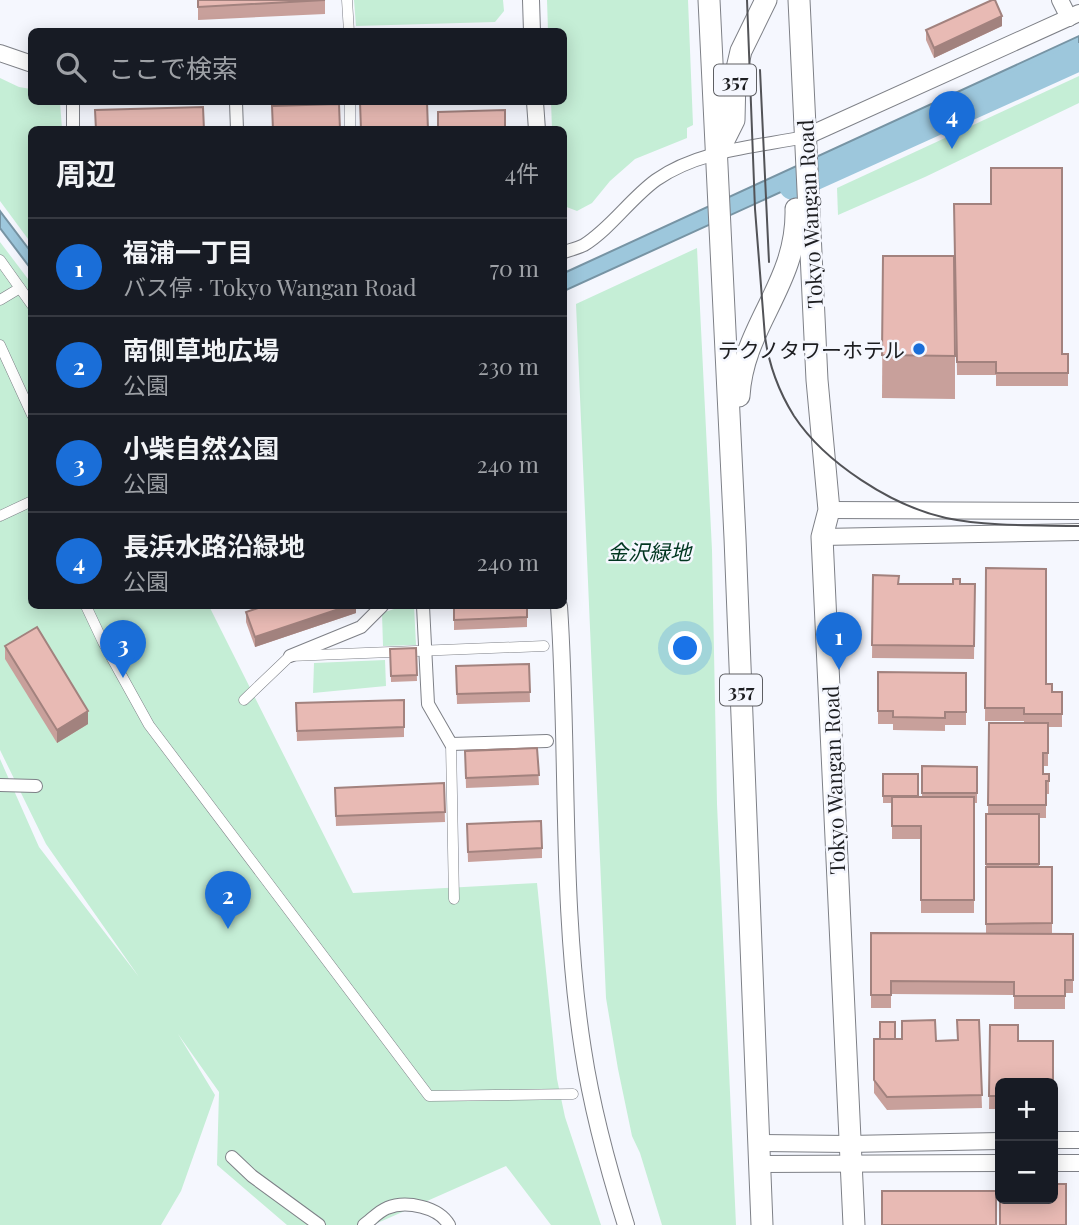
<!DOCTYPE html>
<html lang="ja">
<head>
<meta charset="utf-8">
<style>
	:root { --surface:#171b24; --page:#242831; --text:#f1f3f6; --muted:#9ea1a6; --line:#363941; --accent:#1a6ed8 }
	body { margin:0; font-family:"Playfair Display","Noto Sans JP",serif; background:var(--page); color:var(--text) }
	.controls { position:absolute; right:21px; bottom:21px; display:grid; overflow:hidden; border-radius:10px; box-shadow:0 4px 18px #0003 }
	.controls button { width:63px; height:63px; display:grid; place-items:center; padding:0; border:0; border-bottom:2px solid var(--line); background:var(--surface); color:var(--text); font:35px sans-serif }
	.you { position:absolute; left:686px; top:649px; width:24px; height:24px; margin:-18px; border:5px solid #fff; border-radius:50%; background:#1a73e8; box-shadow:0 0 0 10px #1a73e833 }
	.badge { display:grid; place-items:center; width:46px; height:46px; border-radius:50%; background:var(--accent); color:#fff; font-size:23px; font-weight:700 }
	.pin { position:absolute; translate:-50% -58px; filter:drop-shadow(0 2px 4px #0008) }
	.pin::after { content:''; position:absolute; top:37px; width:24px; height:21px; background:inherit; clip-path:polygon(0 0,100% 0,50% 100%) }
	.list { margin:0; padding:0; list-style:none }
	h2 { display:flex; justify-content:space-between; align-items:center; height:91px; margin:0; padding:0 28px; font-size:30px }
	h2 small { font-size:23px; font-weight:400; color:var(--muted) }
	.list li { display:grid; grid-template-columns:46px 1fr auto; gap:21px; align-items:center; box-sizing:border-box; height:98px; padding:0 28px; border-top:2px solid var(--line) }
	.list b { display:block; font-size:26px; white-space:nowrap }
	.list p { margin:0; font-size:23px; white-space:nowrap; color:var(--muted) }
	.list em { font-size:23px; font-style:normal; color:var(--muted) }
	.icon { flex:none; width:38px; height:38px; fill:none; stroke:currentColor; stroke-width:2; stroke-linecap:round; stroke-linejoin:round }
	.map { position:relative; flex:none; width:1079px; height:1225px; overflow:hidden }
	.search { position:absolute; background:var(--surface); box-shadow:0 4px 18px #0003; left:28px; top:28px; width:539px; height:77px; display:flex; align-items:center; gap:18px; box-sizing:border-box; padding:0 24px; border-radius:10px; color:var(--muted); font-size:26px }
	.panel { position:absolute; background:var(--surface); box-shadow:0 4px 18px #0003; left:28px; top:126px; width:539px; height:483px; border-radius:10px }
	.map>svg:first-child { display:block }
</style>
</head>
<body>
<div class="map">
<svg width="1079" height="1225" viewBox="0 0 1079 1225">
	<rect width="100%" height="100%" fill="#f5f7fe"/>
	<g fill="#c5eed6">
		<polygon points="354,0 503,0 504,11 495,22 356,26"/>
		<polygon points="547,0 688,0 693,125 687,128 687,138 635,159 610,181 592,203 577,211 564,206 564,130 552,129 551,102 564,102 564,32 548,31"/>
		<polygon points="1079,76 1079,103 925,177 838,215 837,188"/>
		<polygon points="0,78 19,87 31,89 32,102 60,102 62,129 32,130 31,243 0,201"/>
		<polygon points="0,242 31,283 32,606 209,606 353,893 537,883 557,1079 565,1117 601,1225 551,1225 506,1166 373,1225 287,1225 217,1165 219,1092 178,1034 215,1095 181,1191 161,1225 0,1225 0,759 39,847 139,977 46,844 0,750"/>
		<polygon points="697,248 712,550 717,804 736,1225 662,1225 640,1153 632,1136 618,1069 606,998 576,304"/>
		<polygon points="403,606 414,606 416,645 383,646 382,613"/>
		<polygon points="385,660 386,686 313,693 314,663"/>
	</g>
	<g fill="#9dc7dc" stroke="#7794a4" stroke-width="2">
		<polygon points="1079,36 1079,56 564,291 564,273"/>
		<polygon points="0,211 31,252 31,269 0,228"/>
	</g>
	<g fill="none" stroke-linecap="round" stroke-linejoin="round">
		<polyline stroke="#9dc7dc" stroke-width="28" points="793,186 1079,57"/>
		<g stroke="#7e8087" stroke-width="11">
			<g id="pedestrian">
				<polyline points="347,0 349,32"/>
				<polyline points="350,130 350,102"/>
				<polyline points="0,260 32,305"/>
				<polyline points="0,300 20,288"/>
				<polyline points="0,345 32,415"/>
				<polyline points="0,516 32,501"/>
				<polyline points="86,606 103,642 149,725 429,1096 573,1094"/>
				<polyline points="244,700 290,656 544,646"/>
				<polyline points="451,744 454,899"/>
			</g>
		</g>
		<g stroke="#7e8087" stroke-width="14">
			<g id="minor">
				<polyline points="73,102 73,130"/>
				<polyline points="236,102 237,130"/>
				<path d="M 564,252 C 570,250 578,248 584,245 C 611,228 630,199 656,180 C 699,150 755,147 805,137"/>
				<polyline points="423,606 428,704 451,744 547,741"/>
				<polyline points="290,656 361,627 382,606"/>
				<polyline points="0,785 36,786"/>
				<polyline points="232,1157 252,1176 319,1225"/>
				<path d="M 364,1225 C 371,1220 379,1211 387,1208 C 406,1200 439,1207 449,1225"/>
			</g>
		</g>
		<g stroke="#7e8087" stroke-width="18">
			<g id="tertiary">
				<polyline points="531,0 532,32"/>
				<polyline points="1060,0 1069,18"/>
				<polyline points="0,53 32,64"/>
				<polyline points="535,102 537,130"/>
				<polyline points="805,137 1079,13"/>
				<polyline points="829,510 1079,511"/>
				<polyline points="822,537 1079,532"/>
				<path d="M 559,606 C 569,753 560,904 583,1050 C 592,1109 608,1168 626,1225"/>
				<polyline points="1053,1140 1079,1140"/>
				<polyline points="759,1143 849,1144 1000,1141"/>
				<polyline points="1053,1163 1079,1163"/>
				<polyline points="760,1164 1000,1163"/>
			</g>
		</g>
		<g stroke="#7e8087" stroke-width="23">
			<g id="trunk">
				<polyline points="709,0 735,538 762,1225"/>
				<polyline points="799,0 817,380 829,510 822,537 854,1225"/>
				<polyline points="717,154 734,120 735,77 741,51 766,0"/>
				<path d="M 739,396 C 743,325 798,284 796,209"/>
			</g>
		</g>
		<use href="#pedestrian" stroke="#fff" stroke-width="10"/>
		<use href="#minor" stroke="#fff" stroke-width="12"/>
		<use href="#tertiary" stroke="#fff" stroke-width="16"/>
		<use href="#trunk" stroke="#fff" stroke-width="21"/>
		<g stroke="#525357" stroke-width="2">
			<path d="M 747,0 L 755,209 L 765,337 C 769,365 779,392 794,416 C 825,463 892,506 946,518 C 990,527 1035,525 1079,526"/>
			<polyline points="760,70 769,262"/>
		</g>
	</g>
	<g fill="#c8a09b">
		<polygon points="198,0 325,0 325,14 198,20"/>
		<polygon points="1002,26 934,58 926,40 926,30"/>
		<polygon points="954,204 1062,354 1068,354 1068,386 996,386 996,375 957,375"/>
		<polygon points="883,256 955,356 955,399 882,398"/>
		<polygon points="986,568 1046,684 1052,692 1062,692 1062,727 1048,727 1048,766 1043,766 1043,774 1049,774 1049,794 1046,794 1046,818 1039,818 1039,867 1052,867 1052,934 1073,934 1073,993 1065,993 1065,1009 1014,1009 1014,995 891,994 891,1008 871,1008 871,933 986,934 986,814 988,814 989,723 1024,723 1024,721 985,721"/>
		<polygon points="873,575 898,584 975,584 974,659 872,658"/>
		<polygon points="356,606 356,613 255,647 246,622 246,612"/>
		<polygon points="454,606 527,606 527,627 454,630"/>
		<polygon points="5,646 88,724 57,743 5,659"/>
		<polygon points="416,648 417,681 391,682 390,649"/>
		<polygon points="529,664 530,702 457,704 456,666"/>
		<polygon points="878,672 966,673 966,725 945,725 945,731 893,730 893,724 878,724"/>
		<polygon points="404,700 404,737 297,741 296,703"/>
		<polygon points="537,748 539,785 466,788 465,751"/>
		<polygon points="922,766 977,767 977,803 974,803 974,913 921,913 921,839 892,839 892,803 883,803 883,774 918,797 922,797"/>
		<polygon points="444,783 445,822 336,826 335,798"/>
		<polygon points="467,824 542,848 542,858 468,862"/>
		<polygon points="979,1020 982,1108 887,1110 874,1093 874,1039 936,1041 957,1040"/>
		<polygon points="990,1025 1018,1041 1000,1083 1000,1109 989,1109"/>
	</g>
	<g fill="#a2827e">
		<polygon points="1002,16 1002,26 934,58 934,48"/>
		<polygon points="348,606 356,606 356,613 255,647 255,637"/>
		<polygon points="88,711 88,724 57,743 57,730"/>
	</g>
	<g fill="#e8bab4" stroke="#a2827e" stroke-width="2">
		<polygon points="198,0 325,0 198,7"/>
		<polygon points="992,0 995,0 1002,16 934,48 926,30"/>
		<polygon points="360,102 427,102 428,130 361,130"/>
		<polygon points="339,104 340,130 273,130 272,106"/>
		<polygon points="203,107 204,130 96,130 95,110"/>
		<polygon points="505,110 505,130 438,130 438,112"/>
		<polygon points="991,168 1062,168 1062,354 1068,354 1068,373 996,373 996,362 957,362 954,204 991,204"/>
		<polygon points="883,256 954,256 955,356 882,355"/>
		<polygon points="986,568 1046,569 1046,684 1052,684 1052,692 1062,692 1062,714 1024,714 1024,708 985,708"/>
		<polygon points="873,575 899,576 898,584 953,584 953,579 960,579 960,584 975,584 974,646 872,645"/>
		<polygon points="264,606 348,606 255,637 246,612"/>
		<polygon points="454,606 527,606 527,617 454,620"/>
		<polygon points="37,627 88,711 57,730 5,646"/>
		<polygon points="416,648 417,675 391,676 390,649"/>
		<polygon points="529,664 530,692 457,694 456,666"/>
		<polygon points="878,672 966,673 966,712 945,712 945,718 893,717 893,711 878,711"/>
		<polygon points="404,700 404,727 297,731 296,703"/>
		<polygon points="989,723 1048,723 1048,753 1043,753 1043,774 1049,774 1049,781 1046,781 1046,805 988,805"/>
		<polygon points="537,748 539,775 466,778 465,751"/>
		<polygon points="922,766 977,767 977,793 922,793"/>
		<rect x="883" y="774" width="35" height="22"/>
		<polygon points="444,783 445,812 336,816 335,788"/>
		<polygon points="892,797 974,797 974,900 921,900 921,826 892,826"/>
		<rect x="986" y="814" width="53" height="50"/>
		<polygon points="541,821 542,848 468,852 467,824"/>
		<polygon points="986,867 1052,867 1052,923 986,924"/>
		<polygon points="871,933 1073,934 1073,980 1065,980 1065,996 1014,996 1014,982 891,981 891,995 871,995"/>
		<polygon points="935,1020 936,1041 958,1040 957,1020 979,1020 982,1095 887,1097 874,1080 874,1039 902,1039 902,1021"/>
		<rect x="880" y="1022" width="15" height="17"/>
		<polygon points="990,1025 1018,1025 1018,1041 1053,1041 1053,1083 1000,1083 1000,1096 989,1096"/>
		<polygon points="1053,1184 1066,1184 1066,1225 1000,1225 1000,1185 1000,1199 1053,1199"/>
		<rect x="882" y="1191" width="114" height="34"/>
	</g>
	<circle fill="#1a6ed8" stroke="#f5f7fe" stroke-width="2.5" cx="919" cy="349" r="7"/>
	<g text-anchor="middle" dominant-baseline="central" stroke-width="5" stroke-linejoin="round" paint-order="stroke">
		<g fill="#f5f7fe" stroke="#5e5f63" stroke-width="2">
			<rect x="714" y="64.5" width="42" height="31" rx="5"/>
			<rect x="720" y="674.5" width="42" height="31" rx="5"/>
		</g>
		<g font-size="19" font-weight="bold" fill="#1d1e21">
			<text x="735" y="80">357</text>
			<text x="741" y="690">357</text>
		</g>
		<g font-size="21" fill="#1d1e21" stroke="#f5f7fe">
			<text transform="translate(809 214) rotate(-93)">Tokyo Wangan Road</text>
			<text transform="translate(833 780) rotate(-92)">Tokyo Wangan Road</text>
		</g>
		<g font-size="21" fill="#1d1e21" stroke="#f5f7fe" text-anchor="end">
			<text x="905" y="349">テクノタワーホテル</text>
		</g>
		<g font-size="21" font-style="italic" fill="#013620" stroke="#f5f7fe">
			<text x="649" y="551">金沢緑地</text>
		</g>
	</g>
</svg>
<div class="controls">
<button>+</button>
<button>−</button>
</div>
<div class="you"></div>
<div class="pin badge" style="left:839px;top:670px">1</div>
<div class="pin badge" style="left:228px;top:929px">2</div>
<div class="pin badge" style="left:123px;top:678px">3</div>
<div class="pin badge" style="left:952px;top:149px">4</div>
<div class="search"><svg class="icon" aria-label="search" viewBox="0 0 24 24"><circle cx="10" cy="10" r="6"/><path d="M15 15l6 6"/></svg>ここで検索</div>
<section class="panel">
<h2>周辺<small>4件</small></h2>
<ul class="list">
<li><span class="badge">1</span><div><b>福浦一丁目</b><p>バス停 · Tokyo Wangan Road</p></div><em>70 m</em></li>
<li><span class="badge">2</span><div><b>南側草地広場</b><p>公園</p></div><em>230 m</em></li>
<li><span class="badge">3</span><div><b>小柴自然公園</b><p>公園</p></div><em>240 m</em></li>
<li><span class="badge">4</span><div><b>長浜水路沿緑地</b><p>公園</p></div><em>240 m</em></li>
</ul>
</section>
</div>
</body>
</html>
